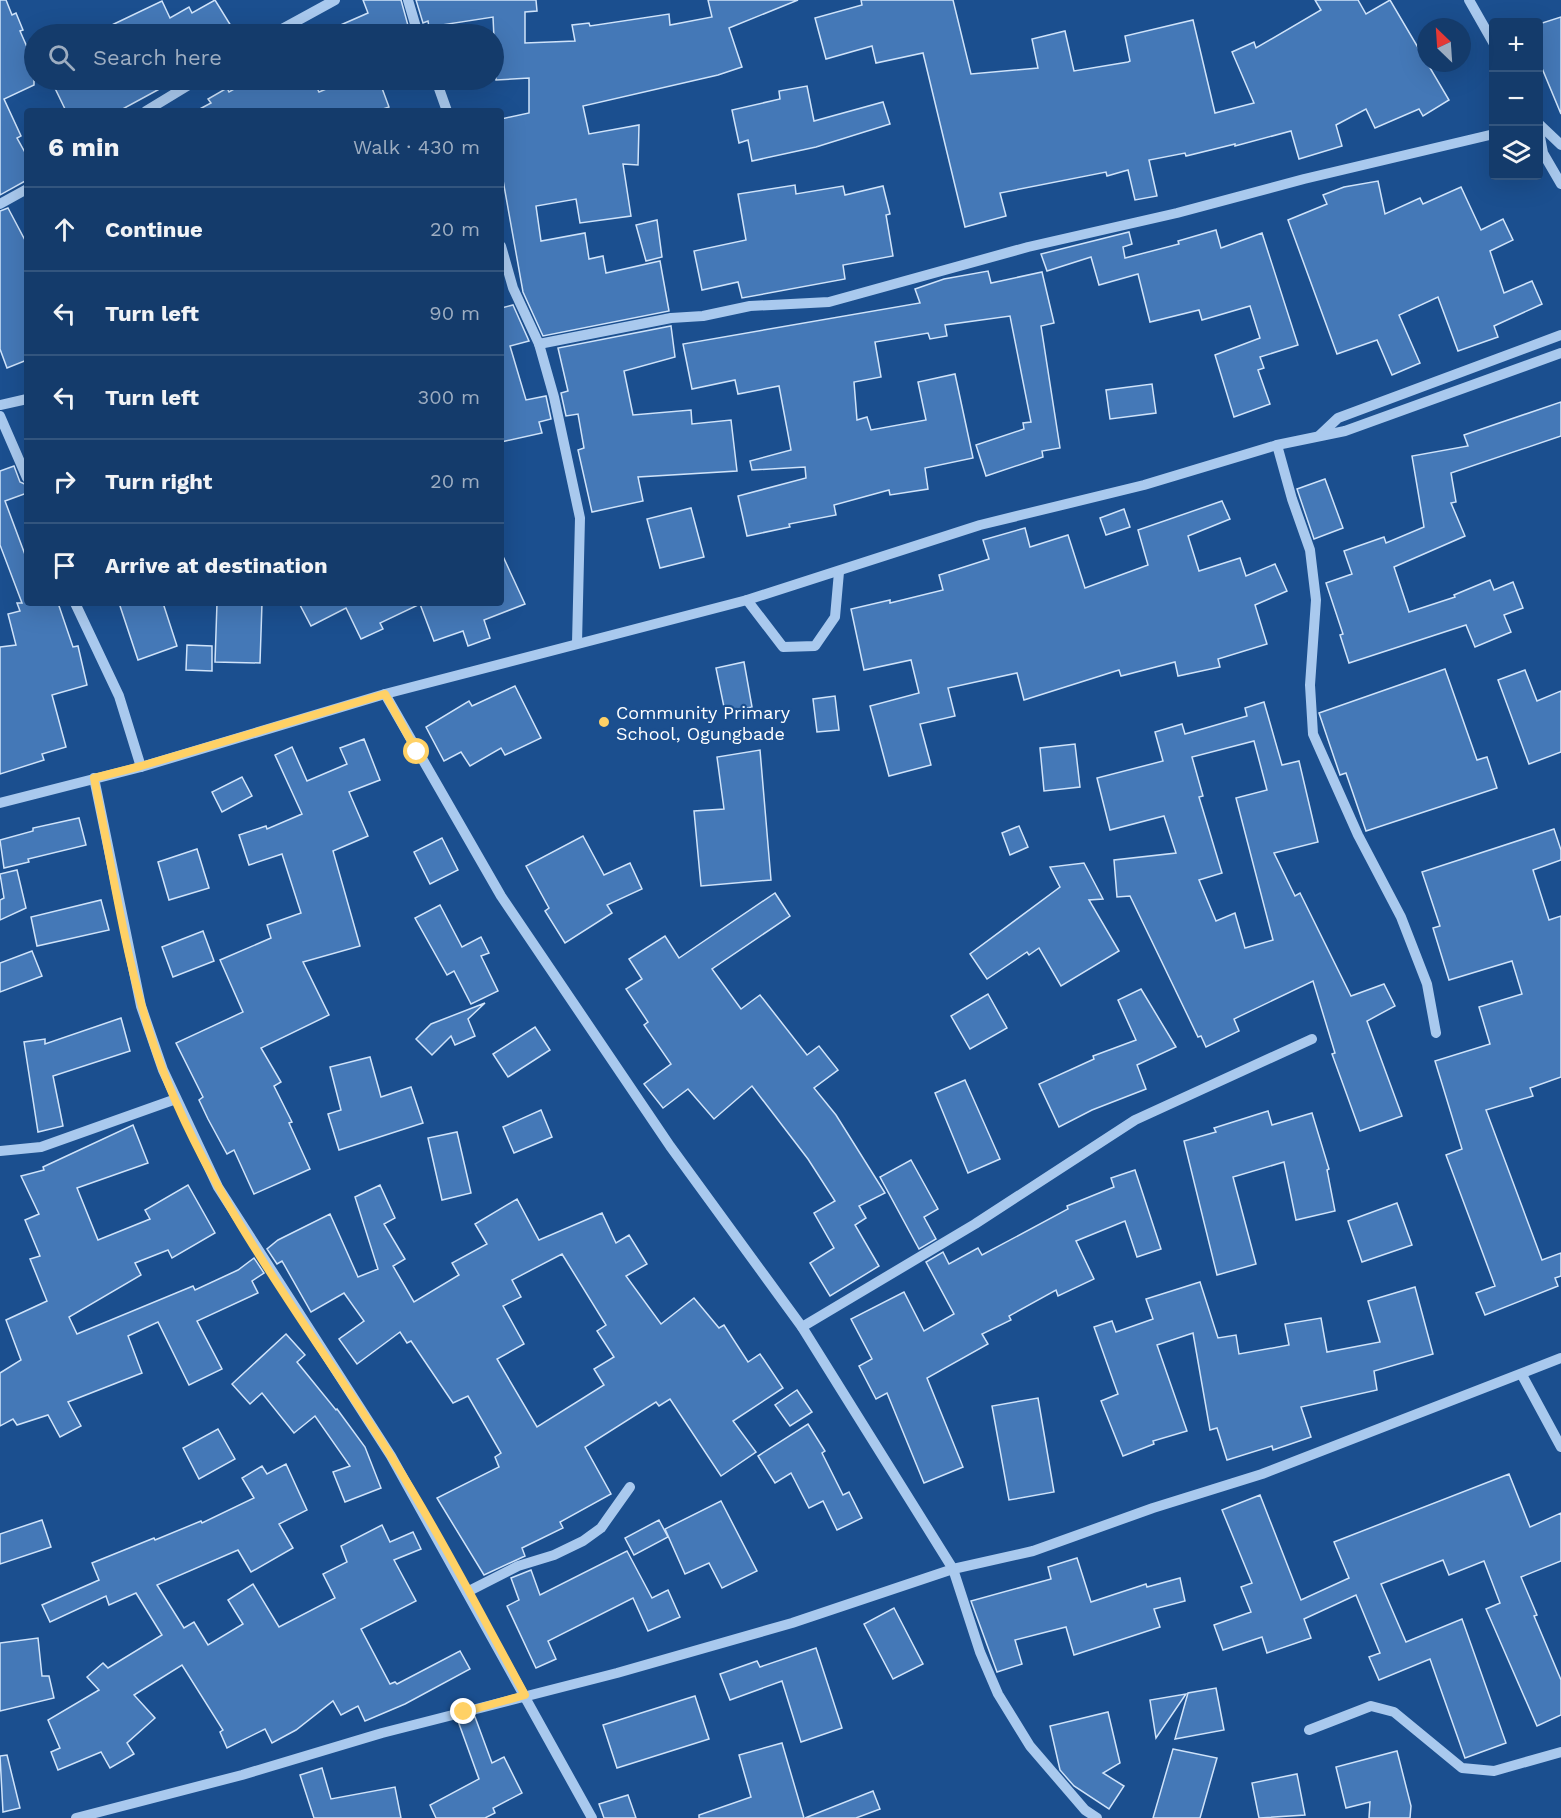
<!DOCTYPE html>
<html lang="en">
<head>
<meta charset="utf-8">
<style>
	:root { --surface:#143b6b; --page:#214673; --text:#f1f3f6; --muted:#9dadc1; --line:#33557e }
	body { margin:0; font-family:"Work Sans",sans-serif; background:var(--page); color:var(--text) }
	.controls { position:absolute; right:18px; top:18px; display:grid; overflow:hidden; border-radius:6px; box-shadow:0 6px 24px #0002 }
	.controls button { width:54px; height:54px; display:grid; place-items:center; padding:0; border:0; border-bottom:2px solid var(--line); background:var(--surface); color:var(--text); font:30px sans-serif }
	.compass { position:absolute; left:1417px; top:18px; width:54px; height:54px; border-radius:50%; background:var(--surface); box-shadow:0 6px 24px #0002; rotate:335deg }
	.stop { position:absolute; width:18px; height:18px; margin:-14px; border:4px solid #ffd166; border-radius:50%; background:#fff }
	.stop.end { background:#ffd166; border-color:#fff; box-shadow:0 2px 6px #0008 }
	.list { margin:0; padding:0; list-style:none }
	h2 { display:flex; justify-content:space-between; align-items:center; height:78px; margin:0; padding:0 24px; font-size:26px }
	h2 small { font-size:20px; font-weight:400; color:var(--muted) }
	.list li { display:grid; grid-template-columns:39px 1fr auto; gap:18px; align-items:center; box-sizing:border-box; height:84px; padding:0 24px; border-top:2px solid var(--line) }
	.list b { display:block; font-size:22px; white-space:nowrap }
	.list em { font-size:20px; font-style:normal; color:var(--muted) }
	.icon { flex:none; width:33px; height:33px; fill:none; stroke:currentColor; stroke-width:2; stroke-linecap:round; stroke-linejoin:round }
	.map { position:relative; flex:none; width:1561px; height:1818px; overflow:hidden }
	.search { position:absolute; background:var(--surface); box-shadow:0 6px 24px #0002; left:24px; top:24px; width:480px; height:66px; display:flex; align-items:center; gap:15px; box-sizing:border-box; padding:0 21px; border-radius:33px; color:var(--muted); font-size:22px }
	.panel { position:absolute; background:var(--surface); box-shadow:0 6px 24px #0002; left:24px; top:108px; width:480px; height:498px; border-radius:6px }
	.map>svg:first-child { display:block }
</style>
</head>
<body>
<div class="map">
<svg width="1561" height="1818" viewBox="0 0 1561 1818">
	<rect width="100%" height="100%" fill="#1b4f8f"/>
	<g fill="#4478b7" stroke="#cfe3fa" stroke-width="1.5" fill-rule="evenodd">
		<polygon points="0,0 6,0 12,15 16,13 23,30 20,31 34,63 34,85 4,99 21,136 17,138 27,156 27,180 0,195"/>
		<polygon points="215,0 236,34 93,34 162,1 170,18 189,7 192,13"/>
		<polygon points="363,0 401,0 409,29 393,34 320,34 368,13"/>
		<polygon points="416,0 536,0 537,11 525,12 525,43 575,41 572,25 589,23 590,26 669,14 670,25 712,17 708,0 798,0 729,28 742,67 718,75 583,106 589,134 639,125 638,165 623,164 631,216 580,223 576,199 536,206 541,241 585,233 589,259 603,256 606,273 660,261 669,311 543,336 523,292 501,169 501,119 529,113 529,78 496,80 493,17 429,27 428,21 423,23"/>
		<polygon points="861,0 953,0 971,74 1038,68 1032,39 1065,31 1074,71 1128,62 1130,61 1125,36 1193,20 1215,113 1254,103 1232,52 1254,42 1256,48 1321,10 1315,0 1358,0 1366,14 1390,0 1449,100 1423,116 1419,109 1375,128 1366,109 1336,125 1342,146 1299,159 1291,131 1235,146 1235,144 1186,156 1185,153 1149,160 1157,196 1135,200 1128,170 1107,176 1106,172 1000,193 1006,216 965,227 923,53 876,63 872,46 826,59 815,18 862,5"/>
		<polygon points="1561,17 1561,114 1539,61 1539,24"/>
		<polygon points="51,80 176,80 119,111 66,111"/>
		<polygon points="250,80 313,80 319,92 348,80 351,85 367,80 379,80 389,107 377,111 196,111 211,103 208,99 227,88 229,92"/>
		<polygon points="807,86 814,121 883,102 890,124 816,147 752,161 748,140 739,143 732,110 780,99 779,91"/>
		<polygon points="1378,181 1385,214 1420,198 1423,204 1461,187 1481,230 1503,219 1513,240 1490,251 1504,293 1532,281 1542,304 1494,326 1498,337 1458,351 1438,297 1399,315 1420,363 1392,375 1377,340 1337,354 1288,220 1327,204 1323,195 1344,187"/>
		<polygon points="795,185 796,194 843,186 845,195 883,186 890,214 886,215 893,256 843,265 845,279 742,298 738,282 702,290 694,251 746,240 738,194"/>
		<polygon points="8,208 27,244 27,360 7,368 0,349 0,211"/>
		<polygon points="657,220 662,257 646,261 636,225"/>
		<polygon points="1216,230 1221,248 1262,233 1298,345 1260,357 1264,368 1258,370 1270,404 1234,417 1215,355 1260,338 1250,306 1202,320 1199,310 1150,322 1138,274 1099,285 1091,257 1047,271 1041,254 1129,232 1132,244 1123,247 1125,258 1179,244 1178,241"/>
		<polygon points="988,271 991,283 1042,272 1054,323 1041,326 1060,448 1042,451 1043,457 986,476 976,445 1024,429 1023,423 1031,422 1010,316 945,325 947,336 930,339 928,333 875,342 881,377 854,382 857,420 867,417 871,430 926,420 918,382 955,374 973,458 925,468 928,489 890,495 889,490 834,505 836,515 789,524 790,527 747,536 738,496 806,478 805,467 752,470 750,461 791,450 779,386 738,394 735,380 692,389 683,344 920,303 915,289 944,279"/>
		<polygon points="513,305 529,341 510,346 526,400 546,396 551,419 539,422 542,433 501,442 501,308"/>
		<polygon points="671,326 675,357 624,371 633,415 691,410 692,424 731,420 737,471 638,477 643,501 592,512 578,450 584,448 578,414 566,416 561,393 568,391 558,348"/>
		<polygon points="1152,384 1156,413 1110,419 1106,390"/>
		<polygon points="1561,402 1561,436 1451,473 1456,502 1451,503 1465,536 1394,567 1409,612 1455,597 1454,595 1490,580 1494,590 1513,582 1523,608 1504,615 1511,632 1475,647 1466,625 1349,663 1340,635 1343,634 1326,583 1352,574 1344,551 1384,537 1386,543 1424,527 1412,456 1468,446 1464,435"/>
		<polygon points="14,466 20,482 27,485 27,493 5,501 27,560 27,603 58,603 73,647 78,646 87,685 52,695 66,747 42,754 44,760 0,774 0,647 16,645 8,614 20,611 17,603 22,603 0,545 0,471"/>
		<polygon points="1325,479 1343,528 1314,539 1297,489"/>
		<polygon points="1222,501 1230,519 1188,536 1199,571 1240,558 1246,576 1275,564 1287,591 1255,605 1267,644 1218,659 1220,667 1178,676 1175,662 1121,676 1119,670 1024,700 1017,673 948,688 955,716 920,724 931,765 889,776 870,706 919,693 911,660 864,670 851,609 890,600 890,603 943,590 939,575 989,559 983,540 1025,528 1030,547 1068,535 1085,588 1148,565 1138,530"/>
		<polygon points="691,508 704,557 660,568 647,519"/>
		<polygon points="1124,509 1130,527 1106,535 1100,518"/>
		<polygon points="501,552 525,604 484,620 490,638 468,646 463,631 434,641 420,604 380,623 383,629 361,639 346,608 311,626 299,603 501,603"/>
		<polygon points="119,603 163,603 177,646 138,660"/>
		<polygon points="217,603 262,603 260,663 215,662"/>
		<polygon points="187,645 212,646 212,671 186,670"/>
		<polygon points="744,662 752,707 725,712 716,668"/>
		<polygon points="1445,669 1477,760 1487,757 1497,788 1366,831 1346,773 1340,775 1319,713"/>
		<polygon points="1525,670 1537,701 1561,691 1561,752 1529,764 1498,680"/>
		<polygon points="515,686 541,738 505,755 501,748 470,766 461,752 444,761 426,727 469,701 472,706"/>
		<polygon points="835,696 839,730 817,732 813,699"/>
		<path d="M 1264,702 L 1282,765 L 1299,761 L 1318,842 L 1274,853 L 1295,896 L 1300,893 L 1351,996 L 1384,984 L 1395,1006 L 1367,1021 L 1402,1116 L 1360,1131 L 1332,1054 L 1335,1053 L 1313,981 L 1234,1019 L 1239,1031 L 1206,1047 L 1201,1036 L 1198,1037 L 1130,896 L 1117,897 L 1114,860 L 1176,853 L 1164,816 L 1110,830 L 1097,778 L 1163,761 L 1155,732 L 1182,724 L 1185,734 L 1247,716 L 1245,708 ZM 1254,741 L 1267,790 L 1236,798 L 1273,940 L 1245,948 L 1235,913 L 1216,921 L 1199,880 L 1222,873 L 1199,797 L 1203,796 L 1192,757 Z"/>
		<polygon points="364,739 380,780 349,792 368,836 333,851 360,946 303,962 329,1015 261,1048 281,1082 274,1086 292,1122 289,1123 310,1169 254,1194 234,1150 227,1154 208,1119 199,1100 203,1097 176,1043 243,1012 220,960 271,938 267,925 301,913 282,854 249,865 239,835 266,826 267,829 302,814 275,755 292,747 307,781 347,764 340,748"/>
		<polygon points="1075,744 1080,787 1044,791 1040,748"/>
		<polygon points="760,750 771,880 701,886 694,811 724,809 717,757"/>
		<polygon points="242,777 252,796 222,812 212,792"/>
		<polygon points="79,818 86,845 28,859 29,862 4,868 0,840 33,831 33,828"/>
		<polygon points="1019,826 1028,847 1010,855 1002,833"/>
		<polygon points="1554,829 1561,850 1561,860 1533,870 1549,920 1561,916 1561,1077 1530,1088 1533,1096 1486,1110 1542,1260 1561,1253 1561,1276 1555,1278 1558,1286 1485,1315 1476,1293 1495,1286 1446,1155 1462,1149 1435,1061 1490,1044 1479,1007 1522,994 1512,961 1449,980 1433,928 1440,926 1422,872"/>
		<polygon points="583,836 604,875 630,863 642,889 607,905 612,913 565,943 545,911 549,908 526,866"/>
		<polygon points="442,838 458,870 430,884 414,852"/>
		<polygon points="197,849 209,888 169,900 158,862"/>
		<polygon points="1084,863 1103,899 1089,900 1119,951 1061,986 1039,948 1029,955 1027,952 987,979 970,954 1060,887 1050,867"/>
		<polygon points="17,870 26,908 0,920 0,900 4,898 0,874"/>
		<polygon points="775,893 790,916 712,969 741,1009 760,995 807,1055 819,1046 838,1070 814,1088 836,1115 885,1193 859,1206 866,1218 855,1225 879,1266 830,1296 810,1263 834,1248 814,1213 835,1201 808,1159 752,1086 714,1119 688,1089 663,1108 644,1084 671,1064 644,1025 648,1022 626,989 642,979 629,959 665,936 679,958"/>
		<polygon points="101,900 109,930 37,946 31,917"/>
		<polygon points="440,905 462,947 481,937 489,953 481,956 498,991 471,1004 454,971 447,975 415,918"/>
		<polygon points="203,931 214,961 173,977 162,947"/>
		<polygon points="32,951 42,976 0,992 0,963"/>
		<polygon points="1141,989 1176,1047 1137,1065 1146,1089 1092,1110 1059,1127 1039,1084 1094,1059 1093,1056 1136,1040 1118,1000"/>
		<polygon points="988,994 1007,1028 970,1049 951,1016"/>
		<polygon points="485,1003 468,1019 475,1036 455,1045 451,1036 432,1055 416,1039 431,1024"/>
		<polygon points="121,1018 130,1051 53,1076 63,1126 38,1132 24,1042 45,1039 45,1044"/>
		<polygon points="535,1027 550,1050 508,1077 493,1054"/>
		<polygon points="370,1057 381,1097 411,1087 423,1123 339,1150 328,1114 341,1110 330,1067"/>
		<polygon points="965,1080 1000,1159 968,1173 935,1093"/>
		<polygon points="541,1110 552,1137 514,1153 503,1127"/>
		<polygon points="1268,1111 1272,1125 1312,1113 1329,1169 1327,1170 1335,1211 1296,1220 1284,1162 1233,1177 1256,1264 1217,1275 1184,1141 1216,1132 1214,1128"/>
		<polygon points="133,1125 148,1163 77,1188 98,1240 150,1219 145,1210 188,1185 215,1233 172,1258 168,1250 135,1263 141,1275 69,1317 77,1334 193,1286 195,1290 238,1270 254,1258 264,1273 252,1281 258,1293 197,1321 222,1369 189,1385 158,1322 128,1336 142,1373 68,1402 81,1426 60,1437 48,1415 17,1425 13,1419 0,1426 0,1373 21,1360 6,1320 47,1301 30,1259 40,1256 25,1220 39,1214 21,1176 44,1170 43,1167"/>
		<polygon points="457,1132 471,1193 442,1200 428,1138"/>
		<polygon points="911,1160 938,1209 924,1217 936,1239 919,1249 880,1177"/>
		<polygon points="1135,1170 1161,1249 1137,1257 1125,1221 1076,1241 1094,1279 1058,1296 1056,1290 1009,1316 1011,1320 982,1334 988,1344 927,1378 963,1467 924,1483 887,1393 876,1399 859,1366 872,1359 851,1319 904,1292 924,1331 954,1314 926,1262 943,1252 949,1264 978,1248 982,1255 1068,1209 1067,1206 1114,1187 1111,1178"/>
		<path d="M 380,1185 L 395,1218 L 384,1224 L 405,1259 L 393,1266 L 414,1302 L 459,1275 L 452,1263 L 487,1244 L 475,1224 L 517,1199 L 539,1240 L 602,1213 L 616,1243 L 629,1235 L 647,1264 L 626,1276 L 661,1324 L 694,1298 L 719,1328 L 724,1325 L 748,1362 L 760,1354 L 783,1388 L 733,1421 L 756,1452 L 721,1476 L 670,1399 L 659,1406 L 656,1402 L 585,1447 L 611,1494 L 560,1522 L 563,1528 L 522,1548 L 525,1556 L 484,1575 L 437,1498 L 499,1467 L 495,1457 L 501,1453 L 468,1396 L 453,1403 L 411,1341 L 407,1343 L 400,1332 L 357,1364 L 339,1339 L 364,1321 L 344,1293 L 311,1312 L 282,1261 L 277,1264 L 267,1249 L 278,1240 L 330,1214 L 358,1277 L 378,1269 L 355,1197 ZM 562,1254 L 606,1325 L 597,1331 L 614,1357 L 594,1369 L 604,1385 L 537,1427 L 497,1359 L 524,1344 L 503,1306 L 521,1297 L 512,1280 Z"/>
		<polygon points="1397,1203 1412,1245 1362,1262 1348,1221"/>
		<polygon points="1200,1282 1218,1338 1236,1335 1239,1354 1289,1345 1285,1324 1321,1318 1327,1352 1380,1342 1368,1301 1415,1287 1433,1354 1374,1371 1377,1390 1301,1407 1311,1437 1273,1450 1272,1446 1227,1460 1217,1428 1210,1430 1193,1333 1157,1345 1187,1431 1153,1441 1154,1444 1123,1456 1101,1401 1118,1394 1094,1327 1112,1321 1116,1332 1153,1319 1146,1299"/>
		<polygon points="286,1334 305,1355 297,1362 336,1410 337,1409 365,1447 381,1488 345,1502 333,1472 350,1466 315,1416 294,1433 262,1393 250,1404 232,1384"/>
		<polygon points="797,1390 812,1412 790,1426 775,1405"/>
		<polygon points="1038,1398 1054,1492 1009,1500 992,1406"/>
		<polygon points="808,1424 825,1451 822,1453 843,1495 849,1492 862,1518 837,1530 823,1501 809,1508 791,1473 775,1483 758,1456"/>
		<polygon points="218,1429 235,1459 199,1479 183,1448"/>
		<polygon points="286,1464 307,1510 279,1524 293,1548 251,1572 238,1550 157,1585 184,1628 194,1622 208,1645 243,1624 228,1600 253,1584 279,1627 335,1598 323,1574 347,1562 341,1546 382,1525 390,1542 413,1532 421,1549 394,1560 416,1601 361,1629 390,1684 395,1682 397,1684 460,1651 470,1669 405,1704 365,1721 358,1706 341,1715 333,1701 296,1730 272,1743 265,1729 227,1748 220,1732 223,1730 182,1665 134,1695 155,1718 127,1743 134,1754 110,1768 101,1752 58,1770 51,1752 60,1748 48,1720 99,1690 87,1677 103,1663 108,1668 162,1635 136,1593 109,1605 106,1596 50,1622 42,1605 99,1580 92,1563 154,1538 155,1540 201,1521 202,1523 254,1498 242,1478 262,1466 267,1474"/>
		<polygon points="1509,1474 1530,1527 1561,1513 1561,1561 1521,1577 1537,1615 1534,1616 1561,1680 1561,1715 1537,1726 1486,1609 1500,1603 1484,1561 1449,1575 1443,1560 1381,1584 1406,1642 1462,1619 1506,1743 1465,1758 1430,1659 1379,1680 1369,1657 1380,1653 1356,1595 1304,1619 1311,1638 1267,1653 1262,1637 1223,1650 1214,1625 1251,1612 1241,1587 1252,1583 1222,1510 1260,1495 1301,1600 1349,1578 1334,1542"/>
		<polygon points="721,1501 757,1571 722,1588 709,1563 685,1574 665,1529"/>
		<polygon points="42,1520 51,1547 0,1564 0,1534"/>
		<polygon points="659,1520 668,1537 634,1555 625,1538"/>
		<polygon points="627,1551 652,1598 668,1590 680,1617 648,1631 633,1598 548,1641 556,1659 536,1668 507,1606 519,1600 511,1578 531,1570 540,1595"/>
		<polygon points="1077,1558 1091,1602 1146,1584 1147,1587 1180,1578 1185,1601 1154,1609 1160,1627 1074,1655 1066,1627 1015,1640 1022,1664 997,1672 971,1601 1051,1579 1048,1567"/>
		<polygon points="894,1608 923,1664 893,1679 864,1624"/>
		<polygon points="38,1638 42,1676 49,1676 54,1698 0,1711 0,1643"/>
		<polygon points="816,1648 842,1728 801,1742 782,1681 730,1700 720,1674 757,1661 760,1667"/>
		<polygon points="1216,1688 1224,1730 1175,1739 1188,1693"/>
		<polygon points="1186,1694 1156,1738 1150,1700"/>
		<polygon points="695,1696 709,1739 617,1768 603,1725"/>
		<polygon points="1108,1712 1120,1763 1103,1773 1124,1786 1109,1809 1074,1786 1060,1770 1050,1726"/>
		<polygon points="475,1717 492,1763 504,1757 522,1793 493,1808 495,1813 485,1818 436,1818 430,1805 479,1779 458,1721"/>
		<polygon points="782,1743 804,1818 699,1818 699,1815 751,1797 739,1755"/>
		<polygon points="1173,1749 1217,1758 1200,1818 1153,1818"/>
		<polygon points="1397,1751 1411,1806 1410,1818 1369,1818 1370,1802 1346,1808 1336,1767"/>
		<polygon points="7,1755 20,1808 3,1812 0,1756"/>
		<polygon points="322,1768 331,1799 395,1787 401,1818 314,1818 300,1775"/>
		<polygon points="1297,1774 1305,1815 1259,1818 1252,1783"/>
		<polygon points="873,1791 880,1809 856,1818 805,1818"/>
		<polygon points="628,1795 636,1818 604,1818 599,1804"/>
	</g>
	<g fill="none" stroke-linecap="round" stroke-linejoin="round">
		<g stroke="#a9c9ee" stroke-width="10">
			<polyline points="408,0 418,34"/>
			<polyline points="1469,0 1494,44"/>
			<polyline points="273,34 335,0"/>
			<polyline points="436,80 447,111"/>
			<polyline points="146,111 197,80"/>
			<polyline points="1538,123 1561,145"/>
			<polyline points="1538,126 1543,153 1561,184"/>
			<polyline points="0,204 27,189"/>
			<polyline points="501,246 513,288 539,344 554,397 580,518 577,643"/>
			<polyline points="539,344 671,318 703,316 750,306 829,302 1028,247 1177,213 1304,179 1494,134"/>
			<polyline points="0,405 27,399"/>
			<polyline points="0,416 27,478"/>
			<polyline points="1320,435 1338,418 1561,335"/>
			<polyline points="1277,445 1292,499 1310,550 1316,600 1310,685 1313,734 1358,835 1401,917 1427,984 1436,1033"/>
			<polyline points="747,600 783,647 815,646 835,617 839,572"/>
			<polyline points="75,603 119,696 141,767"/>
			<polyline points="385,694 501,896 670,1146 802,1327 953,1569 980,1652 998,1694 1030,1746 1085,1810 1097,1818"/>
			<polyline points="94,778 141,1006 163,1070 218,1187 391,1456 592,1818"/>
			<polyline points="0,803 141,767 385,694 747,600 980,525 1144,485 1277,445 1345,431 1561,353"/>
			<polyline points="0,1151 41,1147 176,1099"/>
			<polyline points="802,1327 975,1224 1135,1120 1312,1039"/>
			<polyline points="1522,1375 1561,1447"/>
			<polyline points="467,1592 518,1566 554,1555 583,1541 601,1528 630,1487"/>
			<polyline points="1309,1730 1371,1706 1394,1712 1462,1768 1494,1771 1561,1752"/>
			<polyline points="76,1818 242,1775 382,1733 617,1673 792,1623 953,1569 1033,1551 1153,1508 1262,1474 1561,1358"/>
		</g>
	</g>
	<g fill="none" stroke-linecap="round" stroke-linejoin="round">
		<path stroke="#ffd166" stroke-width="8" d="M 417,752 L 385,694 L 141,766 L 94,778 C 114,874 127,976 162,1068 C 215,1207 310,1328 389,1453 C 438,1531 481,1614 525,1695 L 464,1712"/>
	</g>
	<circle fill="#ffd166" stroke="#1b4f8f" stroke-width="2" cx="604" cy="722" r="6"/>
	<g text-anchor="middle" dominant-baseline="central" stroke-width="4.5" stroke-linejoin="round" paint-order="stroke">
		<g font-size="18" fill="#fff" stroke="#1b4f8f" text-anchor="start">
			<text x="616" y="712">Community Primary<tspan x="616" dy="21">School, Ogungbade</tspan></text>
		</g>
	</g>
</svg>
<div class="controls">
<button>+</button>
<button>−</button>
<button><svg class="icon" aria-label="layers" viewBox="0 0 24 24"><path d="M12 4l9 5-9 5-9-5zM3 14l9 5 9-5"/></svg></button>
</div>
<svg class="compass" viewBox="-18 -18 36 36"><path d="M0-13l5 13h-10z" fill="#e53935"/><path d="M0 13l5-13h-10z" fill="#9dadc1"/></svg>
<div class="stop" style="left:417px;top:752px"></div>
<div class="stop end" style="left:464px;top:1712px"></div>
<div class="search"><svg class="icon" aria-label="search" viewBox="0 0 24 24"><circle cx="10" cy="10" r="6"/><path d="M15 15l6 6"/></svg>Search here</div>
<section class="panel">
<h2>6 min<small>Walk · 430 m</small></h2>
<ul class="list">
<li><svg class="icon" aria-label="ahead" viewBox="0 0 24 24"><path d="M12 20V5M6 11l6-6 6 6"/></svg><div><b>Continue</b></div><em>20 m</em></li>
<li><svg class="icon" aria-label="left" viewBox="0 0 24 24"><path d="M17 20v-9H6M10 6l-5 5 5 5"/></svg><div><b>Turn left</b></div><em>90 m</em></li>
<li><svg class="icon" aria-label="left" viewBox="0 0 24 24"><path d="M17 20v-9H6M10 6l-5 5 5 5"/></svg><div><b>Turn left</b></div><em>300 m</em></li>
<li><svg class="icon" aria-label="right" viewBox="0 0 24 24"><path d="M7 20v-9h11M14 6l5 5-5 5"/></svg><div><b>Turn right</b></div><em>20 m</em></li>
<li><svg class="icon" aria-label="arrive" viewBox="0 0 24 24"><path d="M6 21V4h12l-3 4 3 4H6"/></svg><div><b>Arrive at destination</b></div></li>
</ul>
</section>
</div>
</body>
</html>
